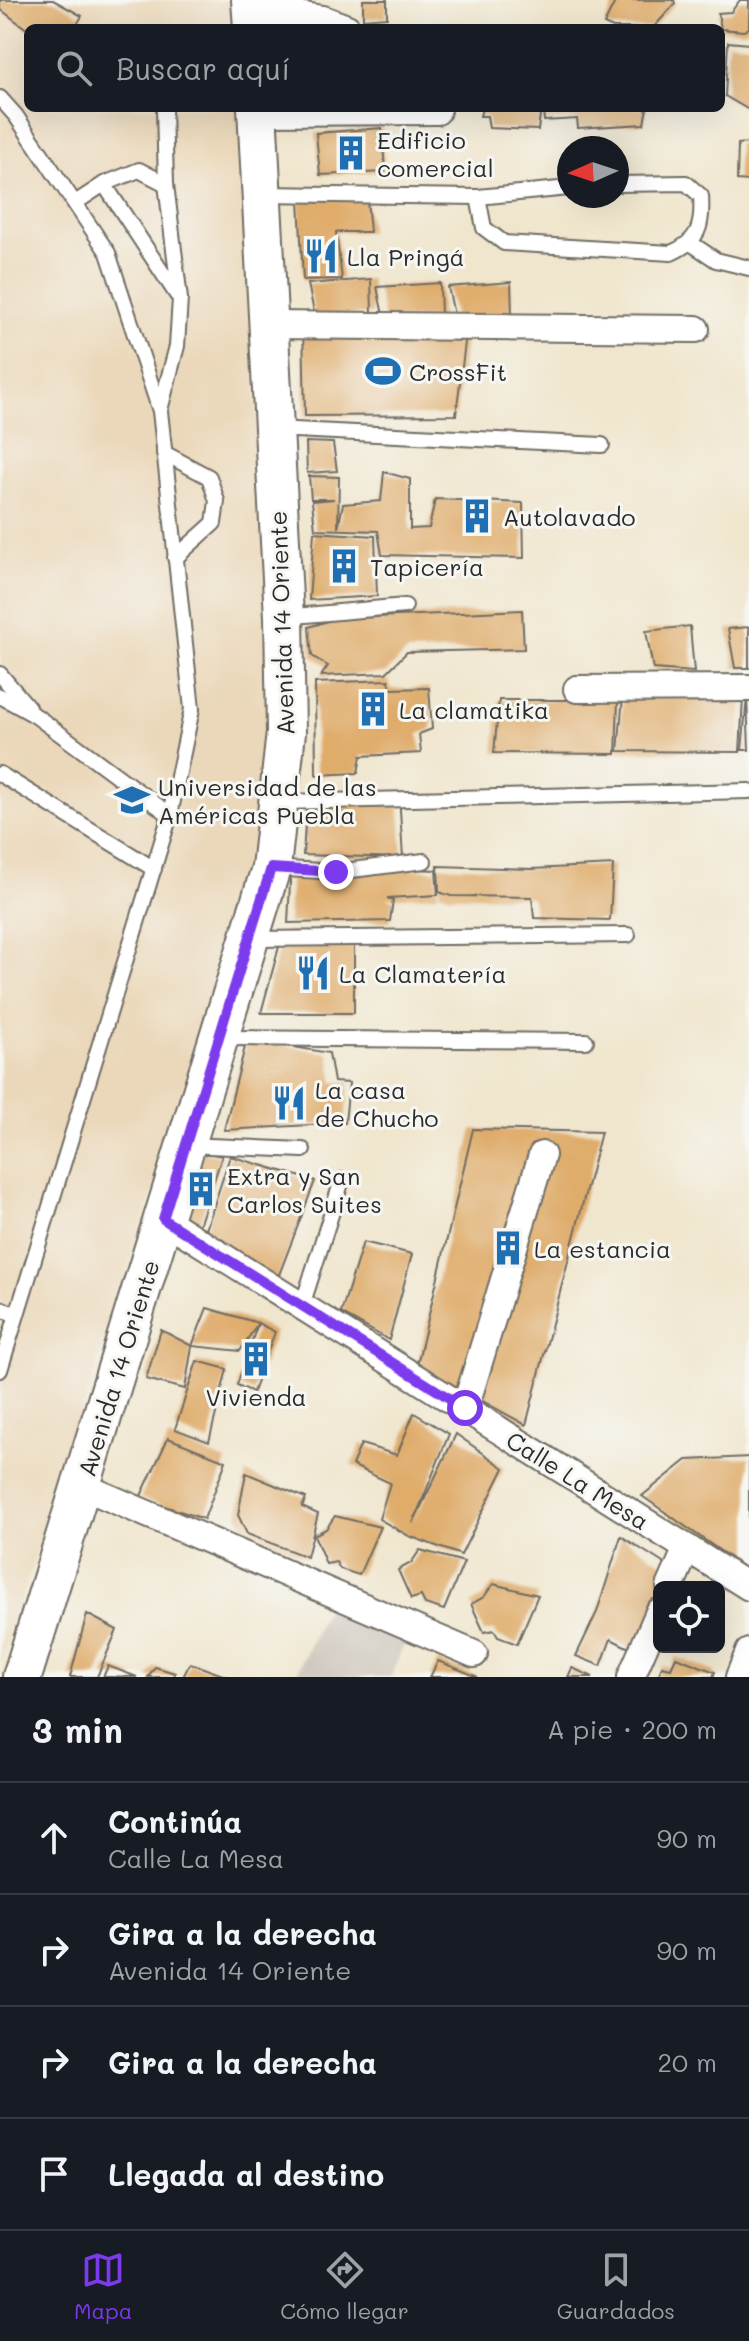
<!DOCTYPE html>
<html lang="es">
<head>
<meta charset="utf-8">
<style>
	:root { --surface:#171b24; --page:#242831; --text:#f1f3f6; --muted:#9ea1a6; --line:#363941; --accent:#7c3aed }
	body { margin:0; font-family:Mali,sans-serif; background:var(--page); color:var(--text) }
	.controls { position:absolute; right:24px; bottom:24px; display:grid; overflow:hidden; border-radius:12px; box-shadow:0 8px 32px #0002 }
	.controls button { width:72px; height:72px; display:grid; place-items:center; padding:0; border:0; border-bottom:2px solid var(--line); background:var(--surface); color:var(--text); font:40px sans-serif }
	.compass { position:absolute; left:557px; top:136px; width:72px; height:72px; border-radius:50%; background:var(--surface); box-shadow:0 8px 32px #0002; rotate:267deg }
	.stop { position:absolute; width:24px; height:24px; margin:-18px; border:6px solid #7c3aed; border-radius:50%; background:#fff }
	.stop.end { background:#7c3aed; border-color:#fff; box-shadow:0 2px 8px #0008 }
	.list { margin:0; padding:0; list-style:none }
	h2 { display:flex; justify-content:space-between; align-items:center; height:104px; margin:0; padding:0 32px; font-size:34px }
	h2 small { font-size:26px; font-weight:400; color:var(--muted) }
	.list li { display:grid; grid-template-columns:52px 1fr auto; gap:24px; align-items:center; box-sizing:border-box; height:112px; padding:0 32px; border-top:2px solid var(--line) }
	.list b { display:block; font-size:30px; white-space:nowrap }
	.list p { margin:0; font-size:26px; white-space:nowrap; color:var(--muted) }
	.list em { font-size:26px; font-style:normal; color:var(--muted) }
	.icon { flex:none; width:44px; height:44px; fill:none; stroke:currentColor; stroke-width:2; stroke-linecap:round; stroke-linejoin:round }
	.map { position:relative; flex:none; width:749px; height:1677px; overflow:hidden }
	.search { position:absolute; background:var(--surface); box-shadow:0 8px 32px #0002; left:24px; right:24px; top:24px; height:88px; display:flex; align-items:center; gap:20px; box-sizing:border-box; padding:0 28px; border-radius:12px; color:var(--muted); font-size:30px }
	.sheet { height:552px; background:var(--surface) }
	nav { display:flex; justify-content:space-around; align-items:center; box-sizing:border-box; height:112px; border-top:2px solid var(--line); background:var(--surface); font-size:22px; color:var(--muted) }
	nav a { display:grid; justify-items:center; gap:4px }
	nav .on { color:var(--accent) }
	.map>svg:first-child { display:block }
</style>
</head>
<body>
<div class="map">
<svg width="749" height="1677" viewBox="0 0 749 1677">
	<rect width="100%" height="100%" fill="#f6f6f2"/>
	<filter id="ink" filterUnits="userSpaceOnUse"><feTurbulence type="fractalNoise" baseFrequency=".0125" numOctaves="2"/><feDisplacementMap in="SourceGraphic" scale="16" xChannelSelector="R" yChannelSelector="G"/><feConvolveMatrix kernelMatrix="1 2 1 2 8 2 1 2 1" color-interpolation-filters="sRGB"/></filter>
	<filter id="wash" filterUnits="userSpaceOnUse"><feTurbulence type="fractalNoise" baseFrequency=".006" numOctaves="4" result="noise"/><feDisplacementMap in="SourceGraphic" scale="32" xChannelSelector="R" yChannelSelector="G"/><feGaussianBlur stdDeviation="1.8" result="paint"/><feColorMatrix in="noise" values="0 0 0 0 0 0 0 0 0 0 0 0 0 0 0 0 0 1.4 0 .05"/><feComposite in="paint" operator="in"/></filter>
	<g filter="url(#wash)">
		<rect width="100%" height="100%" fill="#f0e6ce"/>
		<polygon fill="#ebd8ba" points="0,0 235,0 237,28 28,28 28,108 242,108 272,728 256,871 0,1664"/>
		<polygon fill="#cbc3b8" points="327,1607 405,1641 391,1677 295,1677"/>
		<g id="blocks">
			<g fill="#dfac6b">
				<polygon points="0,0 53,0 82,16 75,28 28,30 0,9"/>
				<polygon points="363,0 387,0 387,17 363,19"/>
				<polygon points="616,0 674,0 675,4 653,28 613,28 604,24"/>
				<polygon points="740,0 749,0 749,28 744,31 721,29 718,13 731,12"/>
				<polygon points="728,42 749,44 749,110 725,96"/>
				<polygon points="482,108 541,108 538,130 489,128 487,116 480,116"/>
				<polygon points="543,108 647,108 644,124 578,128 577,119 544,121"/>
				<polygon points="382,128 385,172 320,175 316,133"/>
				<polygon points="749,143 749,181 737,180 738,144"/>
				<polygon points="299,199 367,200 370,232 336,232 342,279 303,280"/>
				<polygon points="371,279 372,314 315,317 308,284"/>
				<polygon points="511,282 512,316 455,319 448,287"/>
				<polygon points="440,283 441,317 384,320 377,287"/>
				<polygon points="303,324 467,326 456,415 305,416"/>
				<polygon points="306,442 333,443 337,471 307,473"/>
				<polygon points="384,472 410,479 410,529 429,528 435,499 523,503 524,558 382,555 378,531 315,529 312,501 334,499 311,499 309,476 339,477 338,528 343,504 381,501"/>
				<polygon points="314,532 375,536 377,596 309,600"/>
				<polygon points="522,610 524,649 407,652 386,673 321,676 328,666 312,656 309,627 334,619"/>
				<polygon points="690,626 694,672 653,669 646,631"/>
				<polygon points="749,627 749,668 735,668 728,629"/>
				<polygon points="389,680 391,689 429,688 432,729 419,734 421,753 361,756 358,773 316,775 315,683"/>
				<polygon points="623,697 743,698 740,752 618,751"/>
				<polygon points="747,697 749,750 742,750"/>
				<polygon points="499,700 618,700 616,754 494,753"/>
				<polygon points="399,794 403,858 303,855 307,795"/>
				<polygon points="291,863 436,870 438,895 387,898 393,900 390,921 288,923"/>
				<polygon points="613,865 610,920 534,918 532,897 451,896 439,892 438,866 531,869"/>
				<polygon points="283,932 354,933 354,1013 261,1013"/>
				<polygon points="247,1039 329,1053 334,1082 349,1083 345,1123 224,1130"/>
				<polygon points="473,1129 601,1132 526,1425 417,1365"/>
				<polygon points="203,1152 222,1156 197,1232 180,1221"/>
				<polygon points="230,1156 315,1181 277,1280 204,1236"/>
				<polygon points="363,1242 412,1254 389,1340 341,1313"/>
				<polygon points="207,1308 258,1323 275,1332 253,1392 237,1385 258,1323 240,1351 192,1346"/>
				<polygon points="161,1330 192,1346 185,1389 146,1379"/>
				<polygon points="197,1361 227,1369 209,1442 175,1429"/>
				<polygon points="414,1413 449,1434 413,1523 456,1434 504,1468 461,1555 409,1536 379,1519 390,1483 352,1465 361,1444 397,1455"/>
				<polygon points="168,1438 226,1461 204,1519 140,1498"/>
				<polygon points="749,1457 749,1571 642,1496 687,1460"/>
				<polygon points="246,1473 306,1498 302,1507 318,1514 307,1557 247,1534 238,1515"/>
				<polygon points="335,1516 380,1527 359,1575 340,1569 336,1562 326,1564 314,1535 326,1529"/>
				<polygon points="621,1536 677,1572 659,1587 659,1612 641,1654 611,1639 601,1666 576,1656 597,1612"/>
				<polygon points="420,1550 464,1562 444,1610 425,1604 421,1596 411,1599 398,1570 411,1563"/>
				<polygon points="493,1584 538,1595 517,1644 498,1637 494,1630 484,1632 471,1604 484,1597"/>
				<polygon points="87,1614 117,1630 97,1677 70,1677"/>
				<polygon points="676,1657 715,1672 713,1677 658,1677 662,1666 671,1668"/>
				<polygon points="438,1661 478,1677 430,1677"/>
				<polygon points="190,1663 228,1677 183,1677"/>
				<polygon points="108,1666 137,1677 103,1677"/>
				<polygon points="155,1667 175,1673 174,1677 148,1677"/>
				<polygon points="572,1668 593,1677 568,1677"/>
			</g>
		</g>
	</g>
	<g filter="url(#ink)">
		<use href="#blocks" fill-opacity="0" stroke="#706c64" stroke-width="2"/>
		<g fill="none" stroke-linecap="round" stroke-linejoin="round">
			<g stroke="#706c64" stroke-width="18">
				<g id="lane">
					<polyline points="0,98 16,116 108,253 160,411 192,709 170,815 0,1370"/>
					<polyline points="104,184 177,295"/>
					<polyline points="262,194 478,197 569,188"/>
					<path d="M 478,197 L 484,228 L 504,243 L 671,253 C 699,241 703,226 701,196 L 686,183 L 617,184"/>
					<polyline points="75,203 104,184 139,170 166,184"/>
					<polyline points="692,244 716,260 749,268"/>
					<polyline points="160,410 177,346 180,299 166,184 164,108"/>
					<polyline points="274,429 602,445"/>
					<polyline points="164,453 209,477 217,501 214,523 175,558"/>
					<polyline points="284,617 405,606"/>
					<polyline points="0,674 28,707"/>
					<polyline points="0,696 36,716 170,815"/>
					<polyline points="0,774 154,869"/>
					<polyline points="282,802 749,791"/>
					<polyline points="271,868 336,872 424,861"/>
					<polyline points="253,939 628,935"/>
					<polyline points="223,1038 586,1041"/>
					<polyline points="186,1145 303,1150"/>
					<polyline points="302,1306 342,1180"/>
					<polyline points="0,1308 16,1315"/>
				</g>
			</g>
			<g stroke="#706c64" stroke-width="30">
				<g id="street">
					<polyline points="252,18 286,13 323,19 347,28"/>
					<polyline points="257,112 437,111"/>
					<polyline points="268,325 696,329"/>
					<polyline points="577,689 749,688"/>
					<polyline points="163,1219 749,1587"/>
					<polyline points="465,1408 542,1155"/>
					<polyline points="82,1486 474,1654"/>
					<polyline points="670,1587 687,1548"/>
					<polyline points="631,1677 659,1612"/>
					<polyline points="739,1677 749,1652"/>
				</g>
			</g>
			<g stroke="#706c64" stroke-width="42">
				<g id="secondary">
					<polyline points="251,0 253,28"/>
					<polyline points="22,1677 271,868 286,732 284,617 257,108"/>
				</g>
			</g>
			<use href="#lane" stroke="#fff" stroke-width="14"/>
			<use href="#street" stroke="#fff" stroke-width="26"/>
			<use href="#secondary" stroke="#fff" stroke-width="38"/>
		</g>
	</g>
	<g fill="none" stroke-linecap="round" stroke-linejoin="round" filter="url(#ink)">
		<polyline stroke="#7c3aed" stroke-width="10" points="336,872 271,868 163,1219 465,1408"/>
	</g>
	<defs>
		<g id="building-bare" transform="scale(2.76)"><path d="M-4-6H4V6H1V3H-1V6H-4ZM-2.5-4.3h1.7v1.8h-1.7ZM.8-4.3h1.7v1.8H.8ZM-2.5-1h1.7V.8h-1.7ZM.8-1h1.7V.8H.8Z" fill="#1f6fb2" stroke="#f6f6f2" stroke-width="2.5" paint-order="stroke"/></g>
		<g id="restaurant-bare" transform="scale(2.76)"><path d="M-5-6h1v4h1v-4h1v4h1v-4h1v5L-1.5 .5V6h-2V.5L-5-1ZM5-6V6H3V1.5H1.5Q1.5-4 5-6Z" fill="#1f6fb2" stroke="#f6f6f2" stroke-width="2.5" paint-order="stroke"/></g>
		<g id="stadium-bare" transform="scale(2.76)"><path d="M0-5a6.5 5 0 1 0 0 10a6.5 5 0 1 0 0-10ZM-3.5-1.8h7v3.6h-7Z" fill="#1f6fb2" stroke="#f6f6f2" stroke-width="2.5" paint-order="stroke"/></g>
		<g id="university-bare" transform="scale(2.76)"><path d="M0-5L7-2L0 1L-7-2ZM-4 1L0 2.5L4 1V4Q0 6-4 4Z" fill="#1f6fb2" stroke="#f6f6f2" stroke-width="2.5" paint-order="stroke"/></g>
	</defs>
	<g fill-rule="evenodd">
		<use href="#building-bare" x="351" y="153"/>
		<use href="#restaurant-bare" x="321" y="256"/>
		<use href="#stadium-bare" x="383" y="371"/>
		<use href="#building-bare" x="477" y="516"/>
		<use href="#building-bare" x="344" y="566"/>
		<use href="#building-bare" x="373" y="709"/>
		<use href="#university-bare" x="132" y="800"/>
		<use href="#restaurant-bare" x="313" y="973"/>
		<use href="#restaurant-bare" x="289" y="1103"/>
		<use href="#building-bare" x="201" y="1189"/>
		<use href="#building-bare" x="508" y="1248"/>
		<use href="#building-bare" x="256" y="1359"/>
	</g>
	<g text-anchor="middle" dominant-baseline="central" stroke-width="6" stroke-linejoin="round" paint-order="stroke">
		<g font-size="24" fill="#2b2b2b" stroke="#f6f6f2" text-anchor="start">
			<text x="377" y="139">Edificio<tspan x="377" dy="28">comercial</tspan></text>
			<text x="347" y="256">Lla Pringá</text>
			<text x="409" y="371">CrossFit</text>
			<text x="503" y="516">Autolavado</text>
			<text x="370" y="566">Tapicería</text>
			<text x="399" y="709">La clamatika</text>
			<text x="158" y="786">Universidad de las<tspan x="158" dy="28">Américas Puebla</tspan></text>
			<text x="339" y="973">La Clamatería</text>
			<text x="315" y="1089">La casa<tspan x="315" dy="28">de Chucho</tspan></text>
			<text x="227" y="1175">Extra y San<tspan x="227" dy="28">Carlos Suites</tspan></text>
			<text x="534" y="1248">La estancia</text>
			<text x="256" y="1396" text-anchor="middle">Vivienda</text>
		</g>
		<g font-size="24" fill="#2b2b2b" stroke="#f6f6f2">
			<text transform="translate(281 623) rotate(-92)">Avenida 14 Oriente</text>
			<text transform="translate(118 1368) rotate(-73)">Avenida 14 Oriente</text>
			<text transform="translate(578 1480) rotate(32)">Calle La Mesa</text>
		</g>
	</g>
</svg>
<div class="controls">
<button><svg class="icon" aria-label="locate" viewBox="0 0 24 24"><circle cx="12" cy="12" r="6"/><path d="M12 2v4M12 18v4M2 12h4M18 12h4"/></svg></button>
</div>
<svg class="compass" viewBox="-18 -18 36 36"><path d="M0-13l5 13h-10z" fill="#e53935"/><path d="M0 13l5-13h-10z" fill="#9ea1a6"/></svg>
<div class="stop" style="left:465px;top:1408px"></div>
<div class="stop end" style="left:336px;top:872px"></div>
<div class="search"><svg class="icon" aria-label="search" viewBox="0 0 24 24"><circle cx="10" cy="10" r="6"/><path d="M15 15l6 6"/></svg>Buscar aquí</div>
</div>
<section class="sheet">
<h2>3 min<small>A pie · 200 m</small></h2>
<ul class="list">
<li><svg class="icon" aria-label="ahead" viewBox="0 0 24 24"><path d="M12 20V5M6 11l6-6 6 6"/></svg><div><b>Continúa</b><p>Calle La Mesa</p></div><em>90 m</em></li>
<li><svg class="icon" aria-label="right" viewBox="0 0 24 24"><path d="M7 20v-9h11M14 6l5 5-5 5"/></svg><div><b>Gira a la derecha</b><p>Avenida 14 Oriente</p></div><em>90 m</em></li>
<li><svg class="icon" aria-label="right" viewBox="0 0 24 24"><path d="M7 20v-9h11M14 6l5 5-5 5"/></svg><div><b>Gira a la derecha</b></div><em>20 m</em></li>
<li><svg class="icon" aria-label="arrive" viewBox="0 0 24 24"><path d="M6 21V4h12l-3 4 3 4H6"/></svg><div><b>Llegada al destino</b></div></li>
</ul>
</section>
<nav>
<a class="on"><svg class="icon" aria-label="map" viewBox="0 0 24 24"><path d="M3 6l6-2 6 2 6-2v14l-6 2-6-2-6 2zM9 4v14M15 6v14"/></svg>Mapa</a>
<a><svg class="icon" aria-label="directions" viewBox="0 0 24 24"><path d="M12 3l9 9-9 9-9-9zM9 14v-3h6M13 9l2 2-2 2"/></svg>Cómo llegar</a>
<a><svg class="icon" aria-label="saved" viewBox="0 0 24 24"><path d="M7 4h10v16l-5-4-5 4z"/></svg>Guardados</a>
</nav>
</body>
</html>
